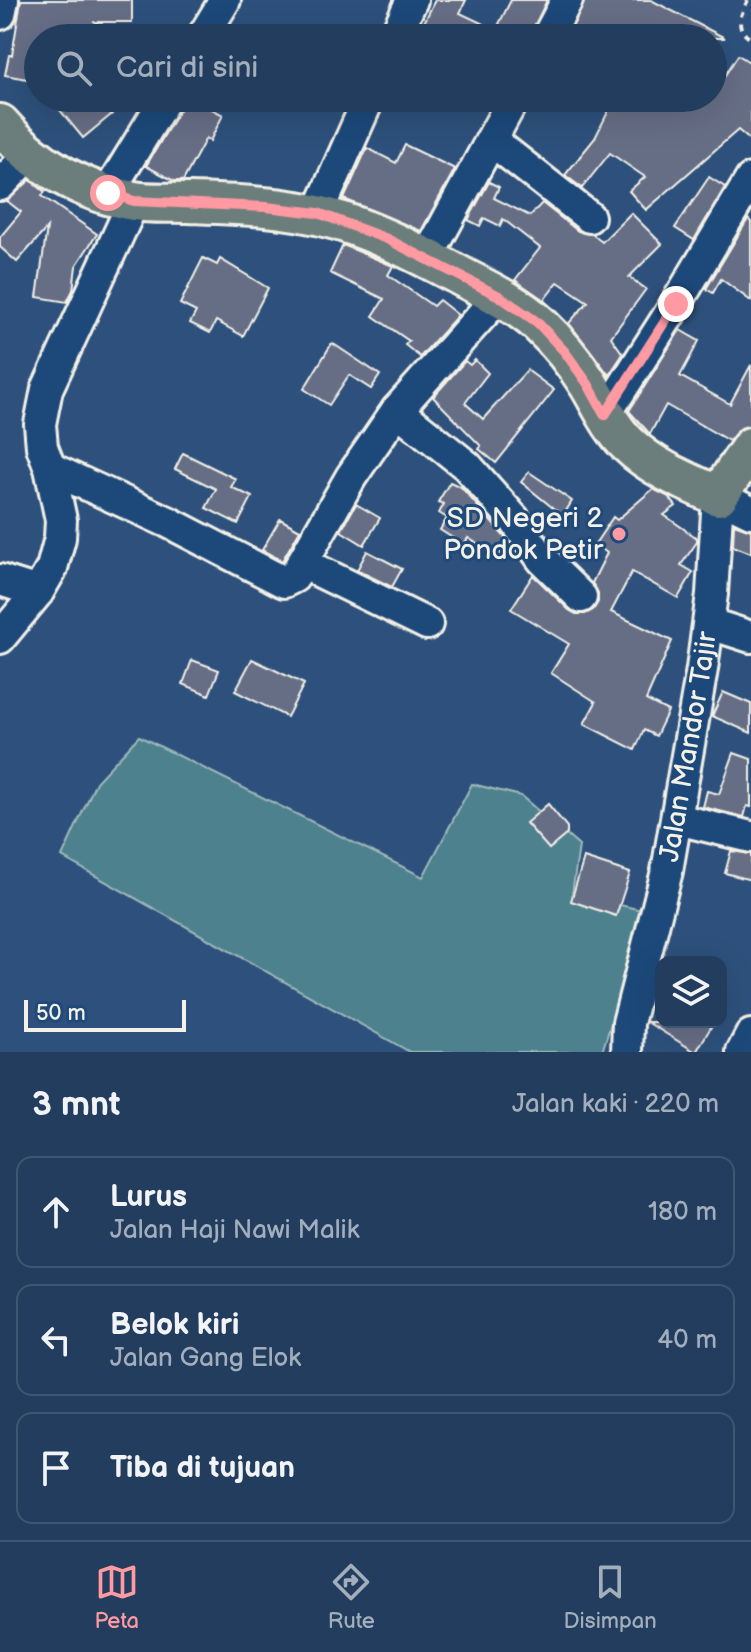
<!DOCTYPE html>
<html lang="id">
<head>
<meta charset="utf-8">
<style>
	:root { --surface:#223d5d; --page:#2e4866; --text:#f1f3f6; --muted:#a2aebc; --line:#3f5672; --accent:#ff9aa2 }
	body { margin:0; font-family:"Balsamiq Sans",sans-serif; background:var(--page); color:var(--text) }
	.controls { position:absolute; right:24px; bottom:24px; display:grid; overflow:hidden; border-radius:16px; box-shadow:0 8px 32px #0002 }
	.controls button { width:72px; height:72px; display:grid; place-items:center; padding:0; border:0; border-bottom:2px solid var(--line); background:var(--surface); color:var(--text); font:40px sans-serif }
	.scale { position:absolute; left:24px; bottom:20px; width:162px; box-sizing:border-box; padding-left:8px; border:4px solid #f4f1e8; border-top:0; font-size:22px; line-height:28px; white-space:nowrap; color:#f4f1e8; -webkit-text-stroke:6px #1f4a7a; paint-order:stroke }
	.stop { position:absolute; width:24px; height:24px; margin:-18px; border:6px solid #ff9aa2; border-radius:50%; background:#fff }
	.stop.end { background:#ff9aa2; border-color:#fff; box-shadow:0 2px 8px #0008 }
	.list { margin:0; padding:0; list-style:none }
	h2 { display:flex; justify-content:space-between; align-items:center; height:104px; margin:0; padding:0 32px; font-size:34px }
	h2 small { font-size:26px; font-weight:400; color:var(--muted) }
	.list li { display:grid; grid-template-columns:52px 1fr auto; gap:24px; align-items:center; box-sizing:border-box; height:112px; margin:0 16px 16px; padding:0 16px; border:2px solid var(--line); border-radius:16px }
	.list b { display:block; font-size:30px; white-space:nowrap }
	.list p { margin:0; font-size:26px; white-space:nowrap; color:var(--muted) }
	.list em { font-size:26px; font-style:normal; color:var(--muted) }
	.icon { flex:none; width:44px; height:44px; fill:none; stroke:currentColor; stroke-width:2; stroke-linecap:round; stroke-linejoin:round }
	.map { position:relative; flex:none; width:751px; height:1052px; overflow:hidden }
	.search { position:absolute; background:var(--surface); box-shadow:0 8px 32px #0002; left:24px; right:24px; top:24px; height:88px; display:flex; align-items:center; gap:20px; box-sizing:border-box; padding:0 28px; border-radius:44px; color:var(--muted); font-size:30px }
	.sheet { height:488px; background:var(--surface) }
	nav { display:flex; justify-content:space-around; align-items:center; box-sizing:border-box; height:112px; border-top:2px solid var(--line); background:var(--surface); font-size:22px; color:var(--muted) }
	nav a { display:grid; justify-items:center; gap:4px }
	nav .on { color:var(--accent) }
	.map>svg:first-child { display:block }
</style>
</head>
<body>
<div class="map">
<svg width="751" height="1052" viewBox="0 0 751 1052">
	<rect width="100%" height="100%" fill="#2d517c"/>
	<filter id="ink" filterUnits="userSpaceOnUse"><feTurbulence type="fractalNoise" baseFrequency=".0125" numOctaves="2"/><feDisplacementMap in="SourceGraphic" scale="16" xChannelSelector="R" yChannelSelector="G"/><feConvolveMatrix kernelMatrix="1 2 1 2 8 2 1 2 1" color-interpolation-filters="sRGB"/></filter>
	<g filter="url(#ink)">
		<polygon fill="#4d818e" stroke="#a0b9bb" stroke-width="2" points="139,736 423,877 472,784 521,796 579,846 572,894 646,911 602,1052 410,1052 62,857 96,782"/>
		<g fill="#666e86" stroke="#f4f1e8" stroke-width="2">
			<polygon points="21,0 132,0 132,22 95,22 112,38 38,38 38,81 5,75 9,55 12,55"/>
			<polygon points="435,0 466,0 460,13 496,30 511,0 547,0 529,38 430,38 419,33"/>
			<polygon points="585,0 651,0 725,38 567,38"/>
			<polygon points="738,55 751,63 751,141 738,130 646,210 629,191 645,177 610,153 582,188 565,175 595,138 615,98 622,98 638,106 642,98 713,98 713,80 720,83"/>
			<polygon points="50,98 99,98 112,114 83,138"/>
			<polygon points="184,98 192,98 223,115 210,141 206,138 183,181 174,181 146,166 181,107"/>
			<polygon points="405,145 455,169 421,231 344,199 367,148 396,163"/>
			<polygon points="709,177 725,187 694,240 675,228"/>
			<polygon points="30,180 45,192 42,196 97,234 76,266 73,290 67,302 37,297 47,228 17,262 0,247 0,237 21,212 7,201"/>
			<polygon points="489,182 499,187 494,198 530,216 542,203 578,231 592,234 602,242 631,213 662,244 629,277 646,289 611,337 623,354 609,375 569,323 588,302 558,282 544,300 515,280 540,248 503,219 500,226 484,218 480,226 468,220"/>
			<polygon points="748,219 751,222 751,301 721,279 713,293 706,289"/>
			<polygon points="343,245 393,266 388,275 433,306 439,300 458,315 420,357 405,345 409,341 373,316 384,299 330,273"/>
			<polygon points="203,258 217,265 220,259 268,288 243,336 216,321 210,333 190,323 196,312 180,304"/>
			<polygon points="680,330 699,341 680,376 730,404 751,365 751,425 741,428 729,441 666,405 650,434 629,411"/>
			<polygon points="332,343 380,375 371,389 349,375 329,405 304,389"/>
			<polygon points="475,360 488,373 465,403 483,419 527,370 554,390 496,463 479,449 481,446 433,397 465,361 470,365"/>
			<polygon points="183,453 236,479 231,487 252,497 238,524 206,508 216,489 175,469"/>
			<polygon points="529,472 572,501 563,516 521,482"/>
			<polygon points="450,482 461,487 508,541 498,557 468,538 464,545 440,530 447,518 439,513 444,504 438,502"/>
			<polygon points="653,489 669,497 676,506 664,515 697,538 697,542 681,565 693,572 678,598 632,572 611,612 672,641 646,700 668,711 656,736 644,730 635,750 584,724 596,702 551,673 569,644 511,609 533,575 569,610 576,614 585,614 593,610 598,602 598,593 592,583 607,553 595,544 613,517 617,520"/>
			<polygon points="356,504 380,518 364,545 341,531"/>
			<polygon points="280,519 300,530 282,561 262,550"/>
			<polygon points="734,524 751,530 751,553 733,546"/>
			<polygon points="367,551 402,569 392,587 357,570"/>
			<polygon points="252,659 304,684 287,717 235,691"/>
			<polygon points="192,660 219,670 209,695 183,684"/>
			<polygon points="723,692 751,704 751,733 712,716"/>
			<polygon points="734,753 751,759 751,807 747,806 744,817 703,807 707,791 719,794"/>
			<polygon points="548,804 567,827 567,834 549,849 526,823"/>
			<polygon points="731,851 751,854 751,880 725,873"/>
			<polygon points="584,858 630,873 616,916 571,901"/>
			<polygon points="647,1022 714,1022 696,1052"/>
		</g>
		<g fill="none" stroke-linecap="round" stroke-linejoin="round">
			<g stroke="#f4f1e8" stroke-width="36">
				<g id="minor">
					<polyline points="0,14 3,0"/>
					<polyline points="202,38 225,0"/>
					<polyline points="394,38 412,0"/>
					<polyline points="547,38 567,0"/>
					<polyline points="491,140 589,217"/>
					<polyline points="0,185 31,153"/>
					<polyline points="108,193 166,98"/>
					<polyline points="318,213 369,98"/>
					<polyline points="427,258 514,98"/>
					<polyline points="397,410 467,466 514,519 542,559 581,597"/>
					<polyline points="605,415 676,304 751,179"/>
					<polyline points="50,468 168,522 284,582 294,577 351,477 397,410 499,296"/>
					<polyline points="302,563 427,624"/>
					<polyline points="0,580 38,592"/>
					<polyline points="708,627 723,628 751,637"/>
					<polyline points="0,638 38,592 52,568 60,538 61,520 50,468 42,447 40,424 47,389 134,201"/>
					<polyline points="677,819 751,837"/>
					<path id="s1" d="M 627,1052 L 628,1023 L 667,871 L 702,669 L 712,594 L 718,496 L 751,512"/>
					<polyline points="742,1052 751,1035"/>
				</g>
			</g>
			<g stroke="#f4f1e8" stroke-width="44">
				<path id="major" d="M 0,124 C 33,163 83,193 134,201 C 152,204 171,202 189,203 C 246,205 303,206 357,227 C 395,241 431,260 466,279 C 491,292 518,305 539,324 C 557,341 575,363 589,385 C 601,405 611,428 629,445 C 654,469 688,482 718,496 L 751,447"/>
			</g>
			<path stroke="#f4f1e8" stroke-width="4" stroke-dasharray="6 6" stroke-linecap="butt" d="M 748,0 C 740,16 734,28 751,39"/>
			<use href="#minor" stroke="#1f4a7a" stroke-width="30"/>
			<use href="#major" stroke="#6c7e7c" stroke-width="38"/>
		</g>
	</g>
	<g fill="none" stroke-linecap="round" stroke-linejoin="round" filter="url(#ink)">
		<polyline stroke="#ff9aa2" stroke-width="10" points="108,193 134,201 266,207 318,213 387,239 499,296 537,322 565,352 588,384 605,415 676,304"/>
	</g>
	<circle fill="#ff9aa2" stroke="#1f4a7a" stroke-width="3" cx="619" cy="534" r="8"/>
	<g text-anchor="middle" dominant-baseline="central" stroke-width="6" stroke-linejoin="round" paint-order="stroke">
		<g font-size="28" fill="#f4f1e8" stroke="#1f4a7a" text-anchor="end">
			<text x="603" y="518">SD Negeri 2<tspan x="603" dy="32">Pondok Petir</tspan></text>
		</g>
		<g font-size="28" fill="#f4f1e8" stroke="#1f4a7a">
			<text stroke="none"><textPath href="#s1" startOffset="312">Jalan Mandor Tajir</textPath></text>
		</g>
	</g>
</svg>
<div class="controls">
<button><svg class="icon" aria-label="layers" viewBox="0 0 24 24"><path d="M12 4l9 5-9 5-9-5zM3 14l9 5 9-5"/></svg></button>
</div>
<div class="scale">50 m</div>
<div class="stop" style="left:108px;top:193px"></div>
<div class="stop end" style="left:676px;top:304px"></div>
<div class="search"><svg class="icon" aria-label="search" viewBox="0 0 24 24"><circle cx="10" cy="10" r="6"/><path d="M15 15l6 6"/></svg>Cari di sini</div>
</div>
<section class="sheet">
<h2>3 mnt<small>Jalan kaki · 220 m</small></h2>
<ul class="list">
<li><svg class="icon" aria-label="ahead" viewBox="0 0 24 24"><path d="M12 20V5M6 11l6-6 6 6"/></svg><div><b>Lurus</b><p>Jalan Haji Nawi Malik</p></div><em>180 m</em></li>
<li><svg class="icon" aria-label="left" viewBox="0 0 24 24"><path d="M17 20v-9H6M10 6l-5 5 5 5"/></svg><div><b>Belok kiri</b><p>Jalan Gang Elok</p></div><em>40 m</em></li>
<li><svg class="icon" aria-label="arrive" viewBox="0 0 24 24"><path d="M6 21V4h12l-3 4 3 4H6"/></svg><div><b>Tiba di tujuan</b></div></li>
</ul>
</section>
<nav>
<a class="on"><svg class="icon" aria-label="map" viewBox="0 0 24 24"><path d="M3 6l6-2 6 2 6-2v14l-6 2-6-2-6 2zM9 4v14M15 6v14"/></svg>Peta</a>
<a><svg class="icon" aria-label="directions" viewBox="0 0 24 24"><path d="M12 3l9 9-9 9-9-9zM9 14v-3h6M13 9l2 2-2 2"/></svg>Rute</a>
<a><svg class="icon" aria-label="saved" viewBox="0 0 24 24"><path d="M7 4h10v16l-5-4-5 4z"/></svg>Disimpan</a>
</nav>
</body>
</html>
